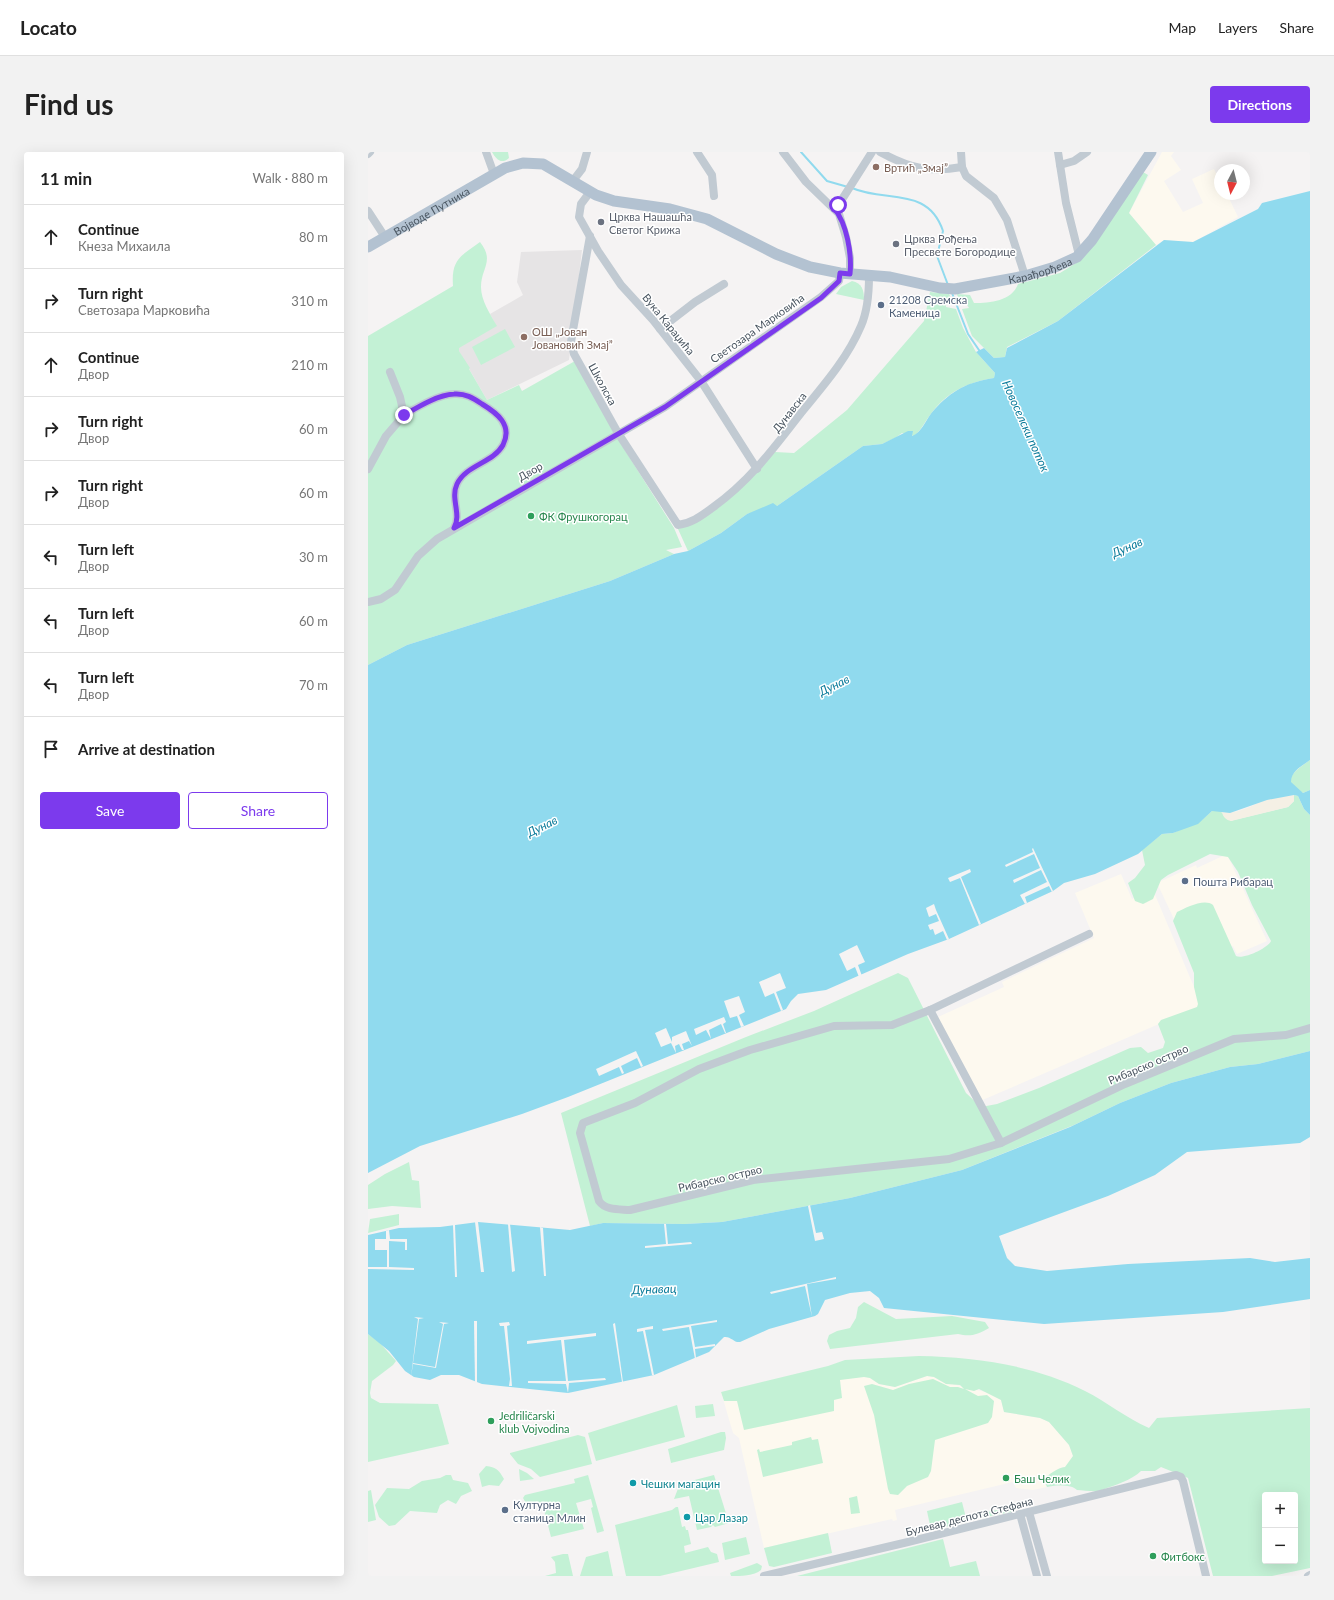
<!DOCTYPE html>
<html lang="en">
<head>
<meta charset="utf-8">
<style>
	:root { --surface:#fff; --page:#f2f2f2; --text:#222; --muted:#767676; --line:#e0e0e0; --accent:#7c3aed }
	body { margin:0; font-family:Lato,sans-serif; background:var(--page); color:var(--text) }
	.controls { position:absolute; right:12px; bottom:12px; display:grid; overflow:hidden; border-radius:4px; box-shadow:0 4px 16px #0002 }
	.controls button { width:36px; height:36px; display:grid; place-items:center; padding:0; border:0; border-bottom:1px solid var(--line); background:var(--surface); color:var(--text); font:20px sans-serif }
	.compass { position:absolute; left:846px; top:12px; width:36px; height:36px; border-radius:50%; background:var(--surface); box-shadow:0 4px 16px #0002; rotate:187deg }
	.stop { position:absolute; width:12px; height:12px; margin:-9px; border:3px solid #7c3aed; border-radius:50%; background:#fff }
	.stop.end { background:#7c3aed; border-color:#fff; box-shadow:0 1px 4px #0008 }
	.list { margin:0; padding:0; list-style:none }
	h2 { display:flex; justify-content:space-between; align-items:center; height:52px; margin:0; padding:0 16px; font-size:17px }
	h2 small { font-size:13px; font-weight:400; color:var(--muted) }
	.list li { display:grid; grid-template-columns:26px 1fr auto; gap:12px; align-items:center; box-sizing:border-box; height:64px; padding:0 16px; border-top:1px solid var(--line) }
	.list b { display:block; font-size:15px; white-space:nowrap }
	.list p { margin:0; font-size:13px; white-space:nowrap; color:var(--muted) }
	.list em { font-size:13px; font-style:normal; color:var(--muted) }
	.actions { display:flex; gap:8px; padding:12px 16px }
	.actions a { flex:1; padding:9px 0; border:1px solid var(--accent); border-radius:4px; text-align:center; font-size:14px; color:var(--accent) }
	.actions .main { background:var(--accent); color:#fff }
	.icon { flex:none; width:22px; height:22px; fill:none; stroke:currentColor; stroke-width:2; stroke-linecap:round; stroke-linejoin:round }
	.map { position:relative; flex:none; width:942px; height:1424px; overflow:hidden; border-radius:4px }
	header { display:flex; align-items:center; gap:24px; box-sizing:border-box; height:56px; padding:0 20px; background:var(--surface); border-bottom:1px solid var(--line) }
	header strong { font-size:19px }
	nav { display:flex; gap:22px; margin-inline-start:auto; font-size:14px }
	.intro { display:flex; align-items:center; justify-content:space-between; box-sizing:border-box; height:96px; padding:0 24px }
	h1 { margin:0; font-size:28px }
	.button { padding:10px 18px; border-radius:4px; background:var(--accent); color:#fff; font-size:14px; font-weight:700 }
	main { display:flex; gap:24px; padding:0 24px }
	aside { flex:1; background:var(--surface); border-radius:4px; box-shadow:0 4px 16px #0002 }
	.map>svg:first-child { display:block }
</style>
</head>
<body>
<header>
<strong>Locato</strong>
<nav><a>Map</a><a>Layers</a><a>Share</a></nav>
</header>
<div class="intro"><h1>Find us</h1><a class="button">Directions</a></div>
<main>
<aside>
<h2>11 min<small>Walk · 880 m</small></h2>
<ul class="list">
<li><svg class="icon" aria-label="ahead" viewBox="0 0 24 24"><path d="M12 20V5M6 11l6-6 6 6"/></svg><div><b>Continue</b><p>Кнеза Михаила</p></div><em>80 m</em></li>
<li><svg class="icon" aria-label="right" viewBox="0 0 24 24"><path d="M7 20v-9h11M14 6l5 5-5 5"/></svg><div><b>Turn right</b><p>Светозара Марковића</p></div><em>310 m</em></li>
<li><svg class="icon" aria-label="ahead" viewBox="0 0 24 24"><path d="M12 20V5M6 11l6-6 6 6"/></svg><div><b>Continue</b><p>Двор</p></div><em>210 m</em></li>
<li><svg class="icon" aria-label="right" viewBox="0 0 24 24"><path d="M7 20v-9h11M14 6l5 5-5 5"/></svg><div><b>Turn right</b><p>Двор</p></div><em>60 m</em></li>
<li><svg class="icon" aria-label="right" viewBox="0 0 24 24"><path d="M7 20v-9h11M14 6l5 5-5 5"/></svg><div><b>Turn right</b><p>Двор</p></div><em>60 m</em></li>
<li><svg class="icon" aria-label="left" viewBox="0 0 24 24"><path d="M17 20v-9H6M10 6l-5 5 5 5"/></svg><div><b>Turn left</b><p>Двор</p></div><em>30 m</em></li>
<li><svg class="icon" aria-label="left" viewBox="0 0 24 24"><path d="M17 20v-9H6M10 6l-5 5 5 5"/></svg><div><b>Turn left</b><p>Двор</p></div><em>60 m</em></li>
<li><svg class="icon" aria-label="left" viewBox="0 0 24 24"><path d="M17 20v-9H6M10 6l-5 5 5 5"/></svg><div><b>Turn left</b><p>Двор</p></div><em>70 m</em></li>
<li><svg class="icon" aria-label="arrive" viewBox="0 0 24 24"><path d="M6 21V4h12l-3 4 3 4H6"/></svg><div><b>Arrive at destination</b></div></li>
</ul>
<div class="actions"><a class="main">Save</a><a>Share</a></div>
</aside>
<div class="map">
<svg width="942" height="1424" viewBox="0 0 942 1424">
	<rect width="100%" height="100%" fill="#f5f3f3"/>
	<g fill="#fdf9ef">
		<polygon points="794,0 806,0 803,4 813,18 796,29 815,60 835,51 824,27 846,17 852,29 852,42 859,42 870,65 825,90 796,88 788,93 761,61"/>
		<polygon points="859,702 899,789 869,802 865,794 827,812 789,731 828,713 829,716"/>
		<polygon points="753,722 764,747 785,738 840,868 791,872 610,950 570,865 636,835 634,830 726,786 707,741"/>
		<polygon points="496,1224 502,1226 511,1232 527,1235 559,1224 566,1225 572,1229 621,1241 633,1248 636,1260 672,1266 681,1270 701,1293 705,1304 704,1308 697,1315 692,1316 687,1319 676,1331 679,1335 665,1338 648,1336 645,1330 527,1358 529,1368 525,1369 524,1367 396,1396 371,1286 365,1281 353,1240"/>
	</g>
	<polygon fill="#e6e4e5" points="214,98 201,208 119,248 89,196 128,174 122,162 155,143 149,130 153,100"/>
	<g fill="#c3f1d5" fill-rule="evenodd">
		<path d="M 124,0 L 140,0 L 141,6 C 133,13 128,7 124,0 Z"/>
		<path d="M 775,20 L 780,23 L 761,61 L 788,93 L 690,169 L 639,195 L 637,205 L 626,206 L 604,184 L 594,157 L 601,156 L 597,150 L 591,150 L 589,142 L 602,143 L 606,151 C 622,151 644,149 650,132 L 692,121 L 713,108 Z"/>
		<path d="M 112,90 C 127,109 113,116 113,135 C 113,148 122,162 129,174 L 91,196 L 91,199 L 102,216 L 101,217 L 119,248 L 151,233 L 154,239 L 207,209 L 248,284 L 306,376 L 314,395 L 298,398 L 306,402 L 242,429 L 39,493 L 0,513 L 0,184 L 85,134 C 83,107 93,104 112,90 Z"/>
		<path d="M 484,129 C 494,131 496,138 496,148 L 468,142 L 473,135 Z"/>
		<path d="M 562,140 L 581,142 L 585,149 L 578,149 L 578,155 L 588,157 L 595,176 L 608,200 L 627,221 L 626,226 C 601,230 581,239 565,259 C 558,267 554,278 546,284 L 534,281 L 527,286 L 514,292 L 495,294 L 409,354 L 379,362 L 353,381 L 320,399 L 310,377 C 347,362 380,328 407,300 L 426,301 L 479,258 L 556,169 Z"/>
		<polygon points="137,177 147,195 113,213 104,195"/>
		<path d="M 942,608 L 942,638 L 935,641 C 910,629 928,618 942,608 Z"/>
		<path d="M 926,643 L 930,644 L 936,657 L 942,663 L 942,899 L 890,912 L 862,915 L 803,931 L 752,951 L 706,973 L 594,1018 L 482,1046 L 354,1070 L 317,1072 L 235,1071 L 222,1074 L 193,961 L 378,885 L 446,859 L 530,821 L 540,826 L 598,941 L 613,955 L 629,952 L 671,936 L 762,896 L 773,895 L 780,901 L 795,896 L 797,890 L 790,872 L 793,868 L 829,855 L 830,852 L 826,835 L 826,821 L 805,769 L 809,760 C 818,756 836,746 845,753 L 868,804 C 875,808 900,796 903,789 L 884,753 L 870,720 L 860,705 L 842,702 L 800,723 L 793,728 L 785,747 L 775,752 L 767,749 L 760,731 L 767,726 L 777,713 L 774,698 L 794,682 L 805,681 L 834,668 L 844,659 L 852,659 L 863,669 L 866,668 L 920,655 L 926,649 Z"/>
		<polygon points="41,1010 44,1028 51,1029 53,1056 24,1054 0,1057 0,1033 17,1022"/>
		<polygon points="31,1062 31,1073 0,1081 2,1067"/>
		<path d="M 496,1150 L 528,1167 L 584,1164 L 617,1170 L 621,1176 C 609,1183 602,1185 590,1182 L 462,1197 L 459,1189 L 461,1183 L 469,1179 L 482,1176 L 488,1166 L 490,1155 Z"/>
		<polygon points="0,1182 11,1190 28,1209 25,1213 4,1229 2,1241 3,1246 12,1251 70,1252 81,1292 0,1310"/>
		<path d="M 551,1204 C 607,1205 666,1213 717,1239 C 739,1250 758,1266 781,1276 L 789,1266 L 942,1256 L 942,1416 L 904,1424 L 845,1424 L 820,1326 L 793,1315 L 787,1319 L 773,1319 C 764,1328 747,1333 734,1338 C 728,1341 716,1338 709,1338 C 704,1332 686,1333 679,1335 L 676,1328 C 680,1322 690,1316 697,1315 L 705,1304 L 701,1293 L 681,1270 L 672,1266 L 636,1260 L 633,1248 L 611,1237 L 606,1239 L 597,1237 L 610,1244 L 619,1243 L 626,1249 L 624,1265 L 620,1271 L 567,1288 L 563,1319 L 560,1325 L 539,1334 L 530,1343 L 522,1342 L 520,1337 L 506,1263 L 496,1234 L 504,1232 L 525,1238 L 541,1232 L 565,1227 L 582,1235 L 590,1235 L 596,1237 L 592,1233 L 578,1232 L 566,1225 L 559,1224 L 527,1235 L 511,1232 L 502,1226 L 496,1225 L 472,1228 L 474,1246 L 466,1248 L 466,1259 L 376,1278 L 369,1249 L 356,1249 L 353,1240 L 460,1214 L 477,1208 ZM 897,1343 L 927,1343 L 927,1409 L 897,1409 Z"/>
		<polygon points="345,1252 347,1264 328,1266 327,1254"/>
		<polygon points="309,1253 317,1285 228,1309 220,1281"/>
		<polygon points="353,1280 357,1280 358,1286 356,1298 303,1311 300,1297"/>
		<polygon points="210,1283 217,1285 224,1312 172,1325 163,1317 150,1312 142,1302 142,1301"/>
		<polygon points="443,1285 444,1288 450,1287 455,1311 395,1325 389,1298 391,1297 392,1300 424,1293 424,1290"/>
		<path d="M 118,1314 C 128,1315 131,1318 136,1327 L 131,1334 L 121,1333 L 114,1335 L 111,1322 Z"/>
		<polygon points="151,1317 159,1321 166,1327 152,1329"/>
		<polygon points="78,1323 83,1323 85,1328 100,1331 104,1339 93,1344 88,1352 80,1348 72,1353 69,1361 42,1359 27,1373 21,1374 11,1365 7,1353 19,1336 41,1337 54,1329 72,1326"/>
		<polygon points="220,1323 236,1379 229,1381 223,1356 225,1355 223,1347 208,1351 216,1377 183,1385 174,1350 159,1353 155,1346 157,1343 207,1331 206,1327"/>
		<polygon points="346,1323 361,1371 347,1375 345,1373 343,1375 329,1378 321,1344 306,1347 311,1334 319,1332 319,1330"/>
		<polygon points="3,1338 8,1368 0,1370 0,1339"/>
		<polygon points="489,1344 492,1361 483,1362 481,1346"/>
		<polygon points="594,1350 599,1370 563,1378 559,1359"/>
		<polygon points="308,1355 310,1355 314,1375 317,1374 318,1378 320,1378 323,1392 316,1394 317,1401 340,1395 343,1400 349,1402 351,1410 292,1424 258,1424 247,1373 304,1358"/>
		<polygon points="642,1355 643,1360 612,1366 611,1362"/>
		<polygon points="460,1381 464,1401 406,1415 401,1414 396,1396"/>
		<polygon points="378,1385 382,1402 357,1408 354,1391"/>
		<polygon points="575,1387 582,1415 608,1409 612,1424 429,1424"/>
		<polygon points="240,1399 245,1424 212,1424 218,1405"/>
		<polygon points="195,1402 200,1402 205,1424 177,1424 188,1421 187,1410 183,1405"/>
		<path d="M 389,1411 L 394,1414 L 393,1418 C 386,1424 373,1424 363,1424 L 362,1421 Z"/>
	</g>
	<path fill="#f5f0e5" d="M 926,643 L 926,649 L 920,655 L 863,669 C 858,668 855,665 854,660 C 869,663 884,653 898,648 C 907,645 917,644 926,643 Z"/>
	<g fill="#90daee">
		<path d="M 942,39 L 942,608 C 934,614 923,619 923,630 L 935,641 L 942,638 L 942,663 L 936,657 L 930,644 L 926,643 L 899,648 L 862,661 L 844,659 L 830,672 L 805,681 L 794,682 L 770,702 L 727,722 L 696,731 L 685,739 L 581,787 L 540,802 L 458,838 L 430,842 L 423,849 L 418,857 L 200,945 L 154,962 L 52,994 L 0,1021 L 0,513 L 39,493 L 242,429 L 306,402 L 320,399 L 353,381 L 379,362 L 405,351 L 409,354 L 495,294 L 514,292 L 540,279 L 545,279 L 544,284 C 554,281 559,265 566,258 C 584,238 600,230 626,226 L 627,221 L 608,200 L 616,196 L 626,206 L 637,205 L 639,196 L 690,169 L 796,88 L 825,90 L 890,57 L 894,51 Z"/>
		<path d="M 942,899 L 942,985 L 932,991 L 819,1000 L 787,1023 L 740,1044 L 631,1084 L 639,1106 L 647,1114 L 679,1119 L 760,1112 L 882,1106 L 907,1110 L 942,1106 L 942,1147 L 855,1160 L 676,1172 L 516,1156 L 511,1146 L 502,1139 L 482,1141 L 457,1148 L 450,1162 L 447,1164 L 401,1177 L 372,1190 C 366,1191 363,1184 356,1185 L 341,1200 L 286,1223 L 200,1241 L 114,1232 L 91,1223 L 73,1223 L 62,1228 L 46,1225 L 37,1219 L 21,1199 L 0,1182 L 0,1083 L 31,1076 L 72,1075 L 110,1070 L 202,1078 L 235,1071 L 317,1072 L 354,1070 L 482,1046 L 594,1018 L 702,975 L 752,951 L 803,931 L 862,915 L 890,912 Z"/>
	</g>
	<g fill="#f5f3f3">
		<polygon points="665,696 685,739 684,740 681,734 657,745 659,751 657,752 652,743 679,730 673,718 646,731 645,728 672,716 666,702 638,715 637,713 665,700 664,697"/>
		<polygon points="602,717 603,720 593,725 613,772 611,773 592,726 582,730 580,726"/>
		<polygon points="566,752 568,758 581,787 579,788 575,779 567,783 565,777 562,778 560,773 571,769 568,762 561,765 558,756"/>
		<polygon points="489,793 497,810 490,813 494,824 491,825 487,815 479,819 471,802"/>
		<polygon points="412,821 418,836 408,840 415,858 413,859 406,841 397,845 391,830"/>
		<polygon points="371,844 377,860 371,863 376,874 373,875 369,864 362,866 356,849"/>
		<polygon points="356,865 358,870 355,872 358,881 357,881 353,872 341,878 343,887 338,878 328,883 326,877"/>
		<polygon points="298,876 304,890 304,885 318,879 324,894 321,889 314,892 316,898 314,898 311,892 307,894 308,901 303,891 293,895 287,881"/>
		<polygon points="268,899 275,914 273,915 269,906 253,914 256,921 254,922 251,915 231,924 228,917"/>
		<polygon points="442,1053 448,1081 454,1080 456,1087 447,1089 440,1054"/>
		<polygon points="107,1070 110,1070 116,1120 113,1120"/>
		<polygon points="140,1072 142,1072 147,1119 144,1120"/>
		<polygon points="296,1072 298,1072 300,1092 323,1090 324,1092 277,1096 277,1094 298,1092"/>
		<polygon points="85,1073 87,1073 89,1125 87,1125"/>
		<polygon points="172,1075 175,1076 178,1124 176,1124"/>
		<polygon points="21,1078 22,1087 39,1087 39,1098 37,1098 37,1090 21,1089 21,1115 46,1116 46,1118 0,1117 0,1115 19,1115 19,1098 7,1098 7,1087 18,1087 18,1079"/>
		<polygon points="468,1125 468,1127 439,1132 444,1165 437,1134 403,1142 402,1140"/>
		<polygon points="46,1165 56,1166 51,1167 45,1211 67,1215 75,1172 71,1170 81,1171 76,1172 68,1216 45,1212 43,1225 50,1167"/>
		<polygon points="349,1168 349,1170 323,1174 327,1195 347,1192 347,1194 327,1197 328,1206 327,1207 321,1175 295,1179 294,1177"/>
		<polygon points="106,1169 109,1169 109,1230 107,1230"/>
		<polygon points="141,1170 142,1173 139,1174 144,1234 141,1234 142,1227 136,1174 132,1174 131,1171"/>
		<polygon points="247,1171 255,1230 254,1230 245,1172"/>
		<polygon points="285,1174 285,1177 277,1178 286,1223 284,1223 275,1179 269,1180 269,1177"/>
		<polygon points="228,1181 228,1184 196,1188 200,1229 237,1226 238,1228 201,1231 200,1241 198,1232 160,1231 160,1229 198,1229 193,1188 159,1192 159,1189"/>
	</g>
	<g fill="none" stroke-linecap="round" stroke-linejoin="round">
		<g stroke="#90daee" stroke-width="2">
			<polyline points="433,0 459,29 480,35"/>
			<path d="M 484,36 C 518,51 560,34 575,79 L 569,104 L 580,133"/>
			<polyline points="584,141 600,182 613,201"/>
		</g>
		<g stroke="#c1cad2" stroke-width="8">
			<polyline points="118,0 126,22"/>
			<polyline points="329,0 344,23 346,44"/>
			<polyline points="415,0 438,30 471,62 478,85 482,106 482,122"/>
			<path d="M 512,0 C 541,16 561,21 594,15"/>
			<polyline points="593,0 594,15 598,24 626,46 639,68 657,124"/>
			<polyline points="690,0 698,51 711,103"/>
			<polyline points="0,2 2,0"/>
			<polyline points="692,13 706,9 719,0"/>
			<polyline points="204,30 214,17 219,0"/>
			<polyline points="222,40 213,52 211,65 230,99 253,133 285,168 333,229 389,317"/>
			<polyline points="466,56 473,49 504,0"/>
			<polyline points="0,59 17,85"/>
			<path d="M 222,84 L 205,178 L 203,190 L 206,202 L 250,281 L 310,373 C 324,371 333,364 344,356 C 381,330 406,296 433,261 C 455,234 479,207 493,174 C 500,158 501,141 501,124"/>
			<polyline points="292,177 327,150 356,132"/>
			<path d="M 36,263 C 50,255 69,243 86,242 C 97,241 105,246 114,252 C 129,261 145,273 135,293 C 125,311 98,313 89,332 C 82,347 94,362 86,376"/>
			<polyline points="0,317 18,284 36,263 32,245 22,220"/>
			<polyline points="0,450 13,447 27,438 50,404 69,387 297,255 453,145 471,129 472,121"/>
			<path d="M 562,858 L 524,873 L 466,874 L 382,898 L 331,917 L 267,951 L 215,971 L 212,981 L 231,1049 C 238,1059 252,1057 262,1058 L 385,1028 L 581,1007 L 633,991 L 757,932 L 866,887 L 918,883 L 942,876"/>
			<polyline points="633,991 562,858 721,782"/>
			<polyline points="661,1360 679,1424"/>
			<polyline points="652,1362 669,1424"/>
			<polyline points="396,1424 540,1390 808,1323 813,1325 815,1329 838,1424"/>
			<polyline points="940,1424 942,1423"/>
		</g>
		<path stroke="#b3c2d1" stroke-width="11" id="s1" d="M 0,95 L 137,16 L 155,11 L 175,12 L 228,43 L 246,49 L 302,57 L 339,67 L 408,102 L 442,115 L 472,121 L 522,125 L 572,136 L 587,137 L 657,124 L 687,115 L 709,105 L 724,88 L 783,0"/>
	</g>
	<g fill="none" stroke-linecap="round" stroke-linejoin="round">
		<path stroke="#7c3aed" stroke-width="5" d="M 36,263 C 50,255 69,243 86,242 C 97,241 105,246 114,252 C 129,261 145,273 135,293 C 125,311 98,313 89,332 C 82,347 94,362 86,376 L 297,255 L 453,146 L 471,129 L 472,121 L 482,122 C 484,102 479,72 466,56 L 470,53"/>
	</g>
	<g fill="#8d6e63" stroke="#fff" stroke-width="1.5">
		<circle cx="508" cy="15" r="4"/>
		<circle cx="156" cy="185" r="4"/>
	</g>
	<g fill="#6b7280" stroke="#fff" stroke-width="1.5">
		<circle cx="233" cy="70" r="4"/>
		<circle cx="528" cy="92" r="4"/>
	</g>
	<g fill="#5c6f8a" stroke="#fff" stroke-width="1.5">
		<circle cx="513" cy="153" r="4"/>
		<circle cx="817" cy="729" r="4"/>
		<circle cx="137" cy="1358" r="4"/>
	</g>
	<g fill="#2e9e5b" stroke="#fff" stroke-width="1.5">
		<circle cx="163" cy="364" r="4"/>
		<circle cx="123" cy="1269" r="4"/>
		<circle cx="638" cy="1326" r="4"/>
		<circle cx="785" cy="1404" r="4"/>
	</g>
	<g fill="#0f9aa8" stroke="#fff" stroke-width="1.5">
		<circle cx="265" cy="1331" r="4"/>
		<circle cx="319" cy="1365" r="4"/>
	</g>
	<g text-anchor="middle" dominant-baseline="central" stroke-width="3" stroke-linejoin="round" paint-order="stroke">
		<g font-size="11" fill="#785e54" stroke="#fff" text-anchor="start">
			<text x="516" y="15">Вртић „Змај”</text>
			<text x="164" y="179">ОШ „Јован<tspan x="164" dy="13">Јовановић Змај”</tspan></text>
		</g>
		<g font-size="11" fill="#4a5661" stroke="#fff">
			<text stroke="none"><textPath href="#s1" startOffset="73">Војводе Путника</textPath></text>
			<text stroke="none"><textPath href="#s1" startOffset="720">Карађорђева</textPath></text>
			<text transform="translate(301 172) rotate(51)">Вука Караџића</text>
			<text transform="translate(389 176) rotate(-35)">Светозара Марковића</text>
			<text transform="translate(235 232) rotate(61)">Школска</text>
			<text transform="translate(421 260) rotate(-52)">Дунавска</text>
			<text transform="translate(162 319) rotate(-30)">Двор</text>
			<text transform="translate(780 912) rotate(-23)">Рибарско острво</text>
			<text transform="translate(352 1026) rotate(-13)">Рибарско острво</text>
			<text transform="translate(601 1364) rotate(-14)">Булевар деспота Стефана</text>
		</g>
		<g font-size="11" fill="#5b616d" stroke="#fff" text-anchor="start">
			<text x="241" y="64">Црква Нашашћа<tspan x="241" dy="13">Светог Крижа</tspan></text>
			<text x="536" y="86">Црква Рођења<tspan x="536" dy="13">Пресвете Богородице</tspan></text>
		</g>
		<g font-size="11" fill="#4e5e75" stroke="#fff" text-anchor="start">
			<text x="521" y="147">21208 Сремска<tspan x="521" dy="13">Каменица</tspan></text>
			<text x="825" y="729">Пошта Рибарац</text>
			<text x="145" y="1352">Културна<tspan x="145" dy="13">станица Млин</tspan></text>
		</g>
		<g font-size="11" fill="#27864d" stroke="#fff" text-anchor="start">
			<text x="171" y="364">ФК Фрушкогорац</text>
			<text x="131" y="1263">Jedriličarski<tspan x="131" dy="13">klub Vojvodina</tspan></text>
			<text x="646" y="1326">Баш Челик</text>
			<text x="793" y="1404">Фитбокс</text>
		</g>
		<g font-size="11" fill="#0d838f" stroke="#fff" text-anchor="start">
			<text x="273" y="1331">Чешки магацин</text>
			<text x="327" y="1365">Цар Лазар</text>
		</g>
		<g font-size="12" font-style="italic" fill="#0c7c9b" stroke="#fff">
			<text transform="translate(658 274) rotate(66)">Новоселски поток</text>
			<text transform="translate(759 395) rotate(-23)">Дунав</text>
			<text transform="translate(466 533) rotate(-26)">Дунав</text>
			<text transform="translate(174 674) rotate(-26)">Дунав</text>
			<text transform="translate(286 1137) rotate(-2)">Дунавац</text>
		</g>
	</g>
</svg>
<div class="controls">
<button>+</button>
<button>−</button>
</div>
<svg class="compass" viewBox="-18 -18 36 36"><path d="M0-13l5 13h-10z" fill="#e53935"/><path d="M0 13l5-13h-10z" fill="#767676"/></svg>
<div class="stop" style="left:470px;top:53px"></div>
<div class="stop end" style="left:36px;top:263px"></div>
</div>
</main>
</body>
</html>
